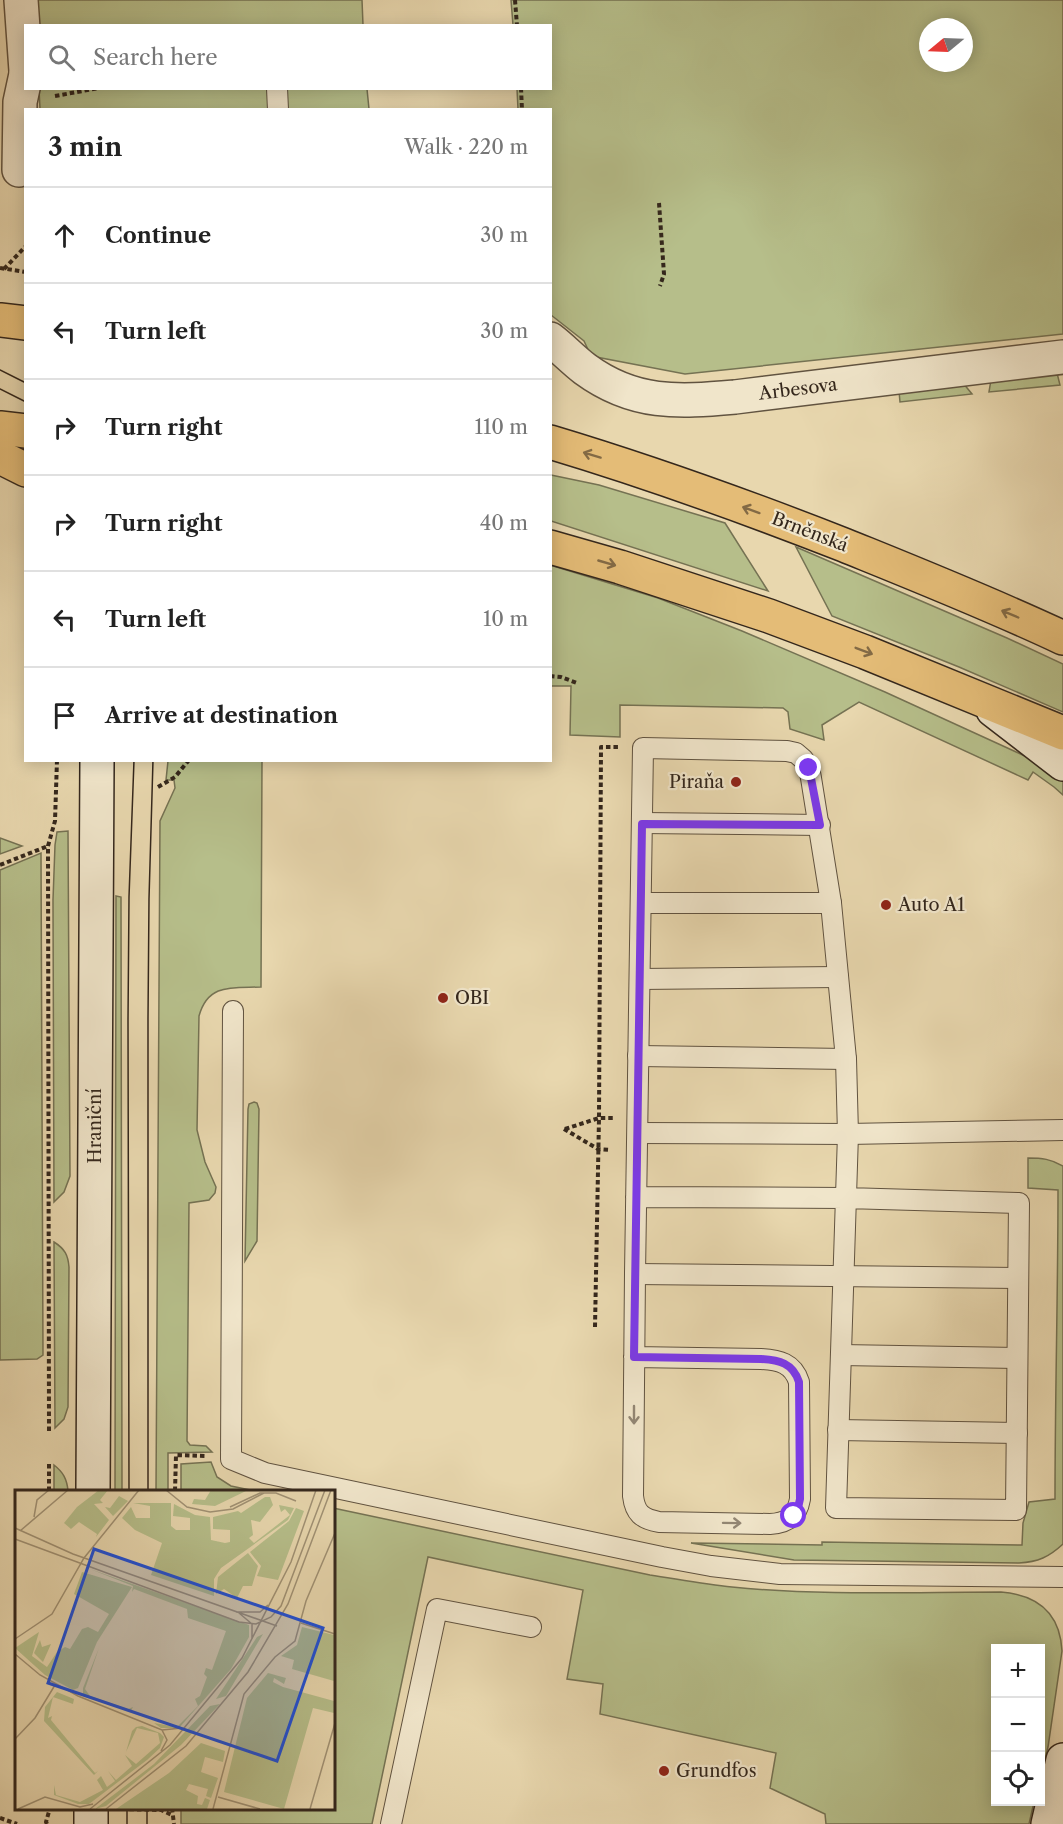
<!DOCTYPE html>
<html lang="en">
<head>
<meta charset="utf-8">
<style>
	:root { --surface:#fff; --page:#f2f2f2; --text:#222; --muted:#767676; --line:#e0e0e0 }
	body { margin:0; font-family:"Libre Caslon Text",serif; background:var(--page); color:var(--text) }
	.controls { position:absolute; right:18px; bottom:18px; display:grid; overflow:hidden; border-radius:0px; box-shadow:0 3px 15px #0003 }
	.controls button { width:54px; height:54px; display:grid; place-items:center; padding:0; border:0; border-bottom:2px solid var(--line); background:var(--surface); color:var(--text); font:30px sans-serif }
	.compass { position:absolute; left:919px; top:18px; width:54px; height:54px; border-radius:50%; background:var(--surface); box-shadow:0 3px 15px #0003; rotate:251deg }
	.stop { position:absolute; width:18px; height:18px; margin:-14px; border:4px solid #7c3aed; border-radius:50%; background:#fff }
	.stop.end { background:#7c3aed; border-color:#fff; box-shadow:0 2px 6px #0008 }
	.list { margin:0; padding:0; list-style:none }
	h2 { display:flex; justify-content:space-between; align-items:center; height:78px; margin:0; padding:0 24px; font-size:26px }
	h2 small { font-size:20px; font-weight:400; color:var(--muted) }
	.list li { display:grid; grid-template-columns:39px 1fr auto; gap:18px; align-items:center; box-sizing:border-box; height:96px; padding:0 24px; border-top:2px solid var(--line) }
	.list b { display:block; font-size:22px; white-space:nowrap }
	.list em { font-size:20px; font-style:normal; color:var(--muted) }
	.icon { flex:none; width:33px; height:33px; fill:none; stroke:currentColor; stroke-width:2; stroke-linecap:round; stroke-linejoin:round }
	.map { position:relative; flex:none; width:1063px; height:1824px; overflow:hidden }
	.search { position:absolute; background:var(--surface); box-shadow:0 3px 15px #0003; left:24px; top:24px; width:528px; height:66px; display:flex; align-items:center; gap:15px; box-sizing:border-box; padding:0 21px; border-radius:0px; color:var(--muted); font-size:22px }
	.panel { position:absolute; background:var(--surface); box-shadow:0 3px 15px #0003; left:24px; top:108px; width:528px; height:654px; border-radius:0px }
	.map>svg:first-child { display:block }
</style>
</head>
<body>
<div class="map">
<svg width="1063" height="1824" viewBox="0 0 1063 1824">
	<rect width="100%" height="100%" fill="#e8d7ae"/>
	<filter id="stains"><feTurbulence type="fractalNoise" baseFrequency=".00333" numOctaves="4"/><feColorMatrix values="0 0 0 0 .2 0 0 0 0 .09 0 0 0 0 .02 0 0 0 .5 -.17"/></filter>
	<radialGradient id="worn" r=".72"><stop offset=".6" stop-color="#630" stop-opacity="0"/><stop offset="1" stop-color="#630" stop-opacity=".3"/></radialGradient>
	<g fill="#b6be8a" stroke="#757253" stroke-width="1.5" fill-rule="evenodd">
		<polygon points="32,0 362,0 363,25 34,25"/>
		<path d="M 511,0 L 1063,0 L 1063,334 L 685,374 L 591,356 L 584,341 L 551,315 L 550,110 L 518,109 L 517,89 L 550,88 L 550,26 L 513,25 ZM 928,27 L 964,27 L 964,63 L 928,63 Z"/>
		<polygon points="39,89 367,89 369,109 40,109"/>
		<polygon points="1057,373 1060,385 989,392 991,380"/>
		<polygon points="963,383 972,394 900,402 899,391"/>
		<polygon points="551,475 599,485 725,523 768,591 551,521"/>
		<polygon points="796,547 1007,638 1063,664 1063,712 959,667 832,616"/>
		<polygon points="550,565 658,598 742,631 885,692 1014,751 1027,757 1063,782 1063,795 1054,787 1033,772 1028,780 859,702 822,725 824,740 790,729 788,712 783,708 620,705 620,737 570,735 571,686 551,686"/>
		<path d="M 168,761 L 262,761 L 261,987 C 232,988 208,983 199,1016 L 197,1130 L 205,1162 L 216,1187 L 215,1193 L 209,1200 L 189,1203 L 187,1441 L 190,1445 L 206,1446 L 212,1452 L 168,1453 L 168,1491 L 156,1491 L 160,821 L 175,788 L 174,780 L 166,780 Z"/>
		<polygon points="68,831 70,1176 64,1192 54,1202 53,900 55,845 57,832"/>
		<polygon points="0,838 22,846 0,854"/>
		<polygon points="41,853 43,1355 37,1359 0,1360 0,870"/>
		<polygon points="116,896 121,897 122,1491 115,1491"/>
		<polygon points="254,1102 257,1103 259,1109 257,1241 245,1261 248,1109 249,1104"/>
		<path d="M 1028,1158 C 1042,1158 1051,1159 1063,1166 L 1063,1544 C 1049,1557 1038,1562 1019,1563 L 794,1560 L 691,1543 L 822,1545 L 822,1542 L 1022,1545 L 1023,1523 L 1029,1502 L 1055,1499 C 1055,1396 1058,1293 1058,1190 L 1028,1188 Z"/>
		<path d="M 54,1242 C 65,1249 68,1255 69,1267 L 68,1407 L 64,1419 L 55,1428 Z"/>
		<polygon points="211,1462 217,1477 231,1486 255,1491 181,1491 181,1464"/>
		<path d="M 54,1465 C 63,1472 67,1479 68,1491 L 54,1491 Z"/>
		<path d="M 333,1508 L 650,1575 C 677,1579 704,1584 732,1587 C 820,1596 912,1592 1001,1592 C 1037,1595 1060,1612 1062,1651 L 1048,1747 L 1041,1776 L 1040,1648 L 996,1648 L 996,1802 L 1034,1802 L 1029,1824 L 826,1824 L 825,1814 L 770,1788 L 776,1753 L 600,1714 L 603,1684 L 567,1679 L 583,1590 L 428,1557 L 372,1824 L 181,1824 L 181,1808 L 333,1808 Z"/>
	</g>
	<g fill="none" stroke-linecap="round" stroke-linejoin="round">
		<g stroke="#615340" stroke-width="22">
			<g id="lane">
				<polyline points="277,88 278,110"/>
				<polyline points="642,823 820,825"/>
				<polyline points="641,903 831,903"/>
				<polyline points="640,979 838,977"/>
				<polyline points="233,1011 231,1459 265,1473 662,1557 711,1566 780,1574 1063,1577"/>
				<polyline points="638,1056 846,1059"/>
				<polyline points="638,1133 848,1134 1063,1130"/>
				<polyline points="635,1274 1018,1278"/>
				<polyline points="841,1355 1017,1358"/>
				<path d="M 634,1357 L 761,1359 C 779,1360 793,1363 799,1382 L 800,1499 C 797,1517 787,1523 770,1524 L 659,1522 C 642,1519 635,1513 633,1496 L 635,1274 L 643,748 L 787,751 L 796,753 L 803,759 L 809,768 L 811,778 L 831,903 L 846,1059 L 848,1134 L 836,1508 L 1016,1510 L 1019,1203 L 846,1198 L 636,1197"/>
				<polyline points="838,1430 1017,1433"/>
				<polyline points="391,1824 437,1609 531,1627"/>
			</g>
		</g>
		<g stroke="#615340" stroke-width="36">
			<g id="street">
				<polyline points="21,0 26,71"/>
				<polyline points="19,170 20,102 26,74"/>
				<path d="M 550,339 C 562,348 573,360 585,369 C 634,405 678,402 735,397 L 1063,357"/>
			</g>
		</g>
		<g stroke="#34271c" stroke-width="36">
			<g id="secondary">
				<polyline points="993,710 1063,764"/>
				<polyline points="93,1491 97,760"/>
				<polyline points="91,1824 91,1808"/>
				<polyline points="1048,1824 1063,1760"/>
			</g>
		</g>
		<g stroke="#34271c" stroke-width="36">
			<g id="primary">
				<polyline points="0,320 26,323"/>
				<polyline points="0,428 26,431"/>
				<path d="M 550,442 C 650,472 747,507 844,545 C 918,575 991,604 1063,638"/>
				<polyline points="0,457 26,470"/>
				<polyline points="550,547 620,567 769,616 865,652 1063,733"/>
			</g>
		</g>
		<g stroke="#34271c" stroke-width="4" stroke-dasharray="4.5 3" stroke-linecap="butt">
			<polyline points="515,0 517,26"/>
			<polyline points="521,88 522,110"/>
			<polyline points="55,96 99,88"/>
			<polyline points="659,203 664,274 660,286"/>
			<polyline points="0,268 26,272"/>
			<polyline points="4,269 26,246"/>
			<polyline points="550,676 561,677 577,683"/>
			<polyline points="158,787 175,777 189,760"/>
			<polyline points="0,865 48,846"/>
			<polyline points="564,1129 598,1149 611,1150"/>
			<polyline points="565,1129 599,1118 613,1118"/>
			<polyline points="595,1327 599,1118 601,747 618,747"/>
			<polyline points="49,1431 48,846 55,821 57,760"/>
			<polyline points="49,1464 49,1491"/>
			<polyline points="175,1491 176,1455 205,1456"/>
			<polyline points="172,1808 174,1824"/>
			<polyline points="122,1809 161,1810 172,1815"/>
			<polyline points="0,1818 17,1824"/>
			<polyline points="47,1824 46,1822 50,1808"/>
		</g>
		<use href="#lane" stroke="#f0e5ca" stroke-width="20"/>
		<use href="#street" stroke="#f0e5ca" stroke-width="33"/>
		<use href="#secondary" stroke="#f0e5ca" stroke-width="33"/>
		<use href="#primary" stroke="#e4bc77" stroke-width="33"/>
		<g stroke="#34271c" stroke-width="1.5">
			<polyline points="0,370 26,383"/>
			<polyline points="0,389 26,402"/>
			<polyline points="129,1491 128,1020 129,897 134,760"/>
			<polyline points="148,1491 148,1019 149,899 153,760"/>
			<polyline points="127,1808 127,1824"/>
			<polyline points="147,1808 147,1824"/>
		</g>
	</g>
	<defs><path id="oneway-shaft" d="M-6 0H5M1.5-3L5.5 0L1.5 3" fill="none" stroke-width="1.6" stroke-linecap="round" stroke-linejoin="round" transform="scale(1.5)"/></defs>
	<g stroke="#836a45">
		<use href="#oneway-shaft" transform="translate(592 455) rotate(-163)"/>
		<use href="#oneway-shaft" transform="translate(751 510) rotate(-160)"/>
		<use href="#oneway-shaft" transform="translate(607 563) rotate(16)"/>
		<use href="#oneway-shaft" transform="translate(1010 614) rotate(-157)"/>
		<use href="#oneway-shaft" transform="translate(864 651) rotate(21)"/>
	</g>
	<g stroke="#928673">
		<use href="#oneway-shaft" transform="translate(634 1415) rotate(90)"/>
		<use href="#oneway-shaft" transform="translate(732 1523) rotate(1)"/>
	</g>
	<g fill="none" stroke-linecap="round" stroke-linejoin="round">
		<path stroke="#7c3aed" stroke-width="8" d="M 794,1516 L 798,1508 L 800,1499 L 799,1382 C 793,1363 779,1360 761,1359 L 634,1357 L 642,824 L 820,825 L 809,768"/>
	</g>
	<g fill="#8f2418" stroke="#f0e5ca" stroke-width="2">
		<circle cx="736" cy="782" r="6"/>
		<circle cx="886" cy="905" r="6"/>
		<circle cx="443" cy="998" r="6"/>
		<circle cx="664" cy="1771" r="6"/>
	</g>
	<g text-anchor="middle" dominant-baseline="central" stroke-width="4.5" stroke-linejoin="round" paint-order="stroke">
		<g font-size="18" fill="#34271c" stroke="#f0e5ca">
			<text transform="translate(798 389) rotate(-7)">Arbesova</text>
			<text transform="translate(810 532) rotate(21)">Brněnská</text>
			<text transform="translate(95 1126) rotate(-90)">Hraniční</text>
		</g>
		<g font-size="18" fill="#34271c" stroke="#f0e5ca" text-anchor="start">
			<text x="724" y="782" text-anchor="end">Piraňa</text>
			<text x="898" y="905">Auto A1</text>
			<text x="455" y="998">OBI</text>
			<text x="676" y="1771">Grundfos</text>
		</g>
	</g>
	<g transform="translate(15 1490)">
		<rect width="320" height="320" fill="#e8d7ae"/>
		<path d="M 84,0 L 93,0 L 85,10 L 88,13 L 79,14 L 94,30 L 81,47 L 82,44 L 64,32 L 56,39 L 49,33 L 62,17 ZM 196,0 L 233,0 L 200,16 L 177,14 L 179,9 L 190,10 ZM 104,6 L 113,11 L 98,26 L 90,17 L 95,18 ZM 250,7 L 255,7 L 258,15 L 245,32 L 236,30 L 238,45 L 234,48 L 239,53 L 275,25 L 270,19 L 266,22 L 264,15 L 279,18 L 273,30 L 206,78 L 199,89 L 199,106 L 136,85 L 147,53 L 120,40 L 107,28 L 116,17 L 121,28 L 135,28 L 135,16 L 118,13 L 156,13 L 156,36 L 161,40 L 175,40 L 175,28 L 158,26 L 159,14 L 180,25 L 195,27 L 196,50 L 210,53 L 215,52 L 215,40 L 198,39 L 198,27 L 223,21 L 226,23 ZM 281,18 L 289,21 L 263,90 L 242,86 L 246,76 L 235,62 L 274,31 ZM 233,63 L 243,76 L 237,96 L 228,96 L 222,108 L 209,99 L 201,104 L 203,87 ZM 75,79 L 234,135 L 234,147 L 216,179 L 164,238 L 146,238 L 139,233 L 162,237 L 183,216 L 180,209 L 185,206 L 192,187 L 189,184 L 191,178 L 197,180 L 211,141 L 173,128 L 172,119 L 119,99 L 117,102 L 118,96 ZM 67,82 L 117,97 L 82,152 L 63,198 L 58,200 L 30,185 L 0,158 L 24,142 L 17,166 L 32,177 L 42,162 L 50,157 L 55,159 L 67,139 L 73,137 L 83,142 L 94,124 L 59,104 ZM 287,137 L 319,145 L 319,191 L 277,179 L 279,170 L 266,166 L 282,155 ZM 248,144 L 211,206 L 201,209 L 242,147 ZM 25,150 L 27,157 L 36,154 L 28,172 L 19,163 ZM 84,158 L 70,199 L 75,206 L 113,219 L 118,217 L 116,221 L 68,205 L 68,198 ZM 253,183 L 271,188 L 269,194 L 259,188 L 258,192 L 268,197 L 319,211 L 319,223 L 298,218 L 269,319 L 209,302 L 232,208 ZM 42,202 L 59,209 L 58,214 L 38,207 L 33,228 L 37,226 L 36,230 L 80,283 L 83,281 L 79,285 L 29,231 L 30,217 ZM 205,214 L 166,255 L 91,316 L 80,319 L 139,274 L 195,216 ZM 127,236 L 145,243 L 149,247 L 145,258 L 132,270 L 74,314 L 63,314 L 39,305 L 39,295 L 41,305 L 65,312 L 88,300 L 82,290 L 86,286 L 92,297 L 100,291 L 93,281 L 101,290 L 117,276 L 110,265 L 121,274 L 145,253 L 143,243 L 122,238 L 111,262 L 117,241 L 121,237 ZM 186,253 L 210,261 L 208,272 L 190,267 L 186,282 L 203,288 L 196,308 L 191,306 L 193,299 L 189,298 L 174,294 L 171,300 L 183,306 L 182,314 L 187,315 L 190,308 L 195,310 L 192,319 L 101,319 L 154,283 Z" fill="#b6be8a"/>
		<path fill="none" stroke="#a09174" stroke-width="1.5" d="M 151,0 L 172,17 L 195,22 L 218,19 L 249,3M 215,17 L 245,3 L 261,3 L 281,11M 19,27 L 22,10 L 34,0M 0,38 L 58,64 L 262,136M 5,41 L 53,0M 0,49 L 224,132 L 241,134 L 256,127 L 266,116 L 310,0M 221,122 L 245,122 L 253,115M 224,123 L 237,134 L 237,149M 286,133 L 320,144M 0,149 L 37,124 L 69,68 L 124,0M 0,164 L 25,185 L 63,206 L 147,240 L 167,238M 0,249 L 20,228 L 40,195M 146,261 L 152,250 L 147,240M 203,307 L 245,319M 3,319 L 30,307 L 65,317 L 78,314M 75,319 L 155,255 L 227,168 L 276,72 L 301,0M 91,319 L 171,256 L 233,182 L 273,114 L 316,0M 198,319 L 229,204 L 260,167 L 280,151 L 291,111 L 320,43M 295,319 L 320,233"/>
		<path fill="#1d4ed8" fill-opacity="0.15" stroke="#1d4ed8" stroke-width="3" d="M 79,59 L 308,138 L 262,271 L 33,193 Z"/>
		<rect width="320" height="320" fill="none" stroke="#34271c" stroke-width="3"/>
	</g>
	<rect width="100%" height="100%" filter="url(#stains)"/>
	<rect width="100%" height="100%" fill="url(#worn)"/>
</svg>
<div class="controls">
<button>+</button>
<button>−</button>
<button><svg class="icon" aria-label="locate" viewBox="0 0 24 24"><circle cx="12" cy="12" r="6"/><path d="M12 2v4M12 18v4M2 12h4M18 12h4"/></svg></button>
</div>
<svg class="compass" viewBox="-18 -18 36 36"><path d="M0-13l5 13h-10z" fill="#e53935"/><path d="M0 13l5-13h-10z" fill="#767676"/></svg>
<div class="stop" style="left:794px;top:1516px"></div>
<div class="stop end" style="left:809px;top:768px"></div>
<div class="search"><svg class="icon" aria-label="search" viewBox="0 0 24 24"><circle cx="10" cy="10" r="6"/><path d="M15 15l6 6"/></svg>Search here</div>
<section class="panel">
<h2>3 min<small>Walk · 220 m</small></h2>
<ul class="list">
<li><svg class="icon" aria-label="ahead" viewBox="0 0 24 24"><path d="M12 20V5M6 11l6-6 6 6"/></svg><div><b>Continue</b></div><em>30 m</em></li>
<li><svg class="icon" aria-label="left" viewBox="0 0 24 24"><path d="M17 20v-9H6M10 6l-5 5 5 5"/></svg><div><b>Turn left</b></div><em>30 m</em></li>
<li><svg class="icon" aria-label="right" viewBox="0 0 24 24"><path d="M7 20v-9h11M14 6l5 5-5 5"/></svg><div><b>Turn right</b></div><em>110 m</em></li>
<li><svg class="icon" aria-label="right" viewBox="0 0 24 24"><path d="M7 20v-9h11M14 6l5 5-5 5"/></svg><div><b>Turn right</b></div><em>40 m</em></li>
<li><svg class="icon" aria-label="left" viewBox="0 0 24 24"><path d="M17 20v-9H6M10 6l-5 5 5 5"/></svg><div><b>Turn left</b></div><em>10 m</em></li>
<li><svg class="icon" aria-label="arrive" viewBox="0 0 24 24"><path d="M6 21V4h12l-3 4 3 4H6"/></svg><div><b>Arrive at destination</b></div></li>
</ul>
</section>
</div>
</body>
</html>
